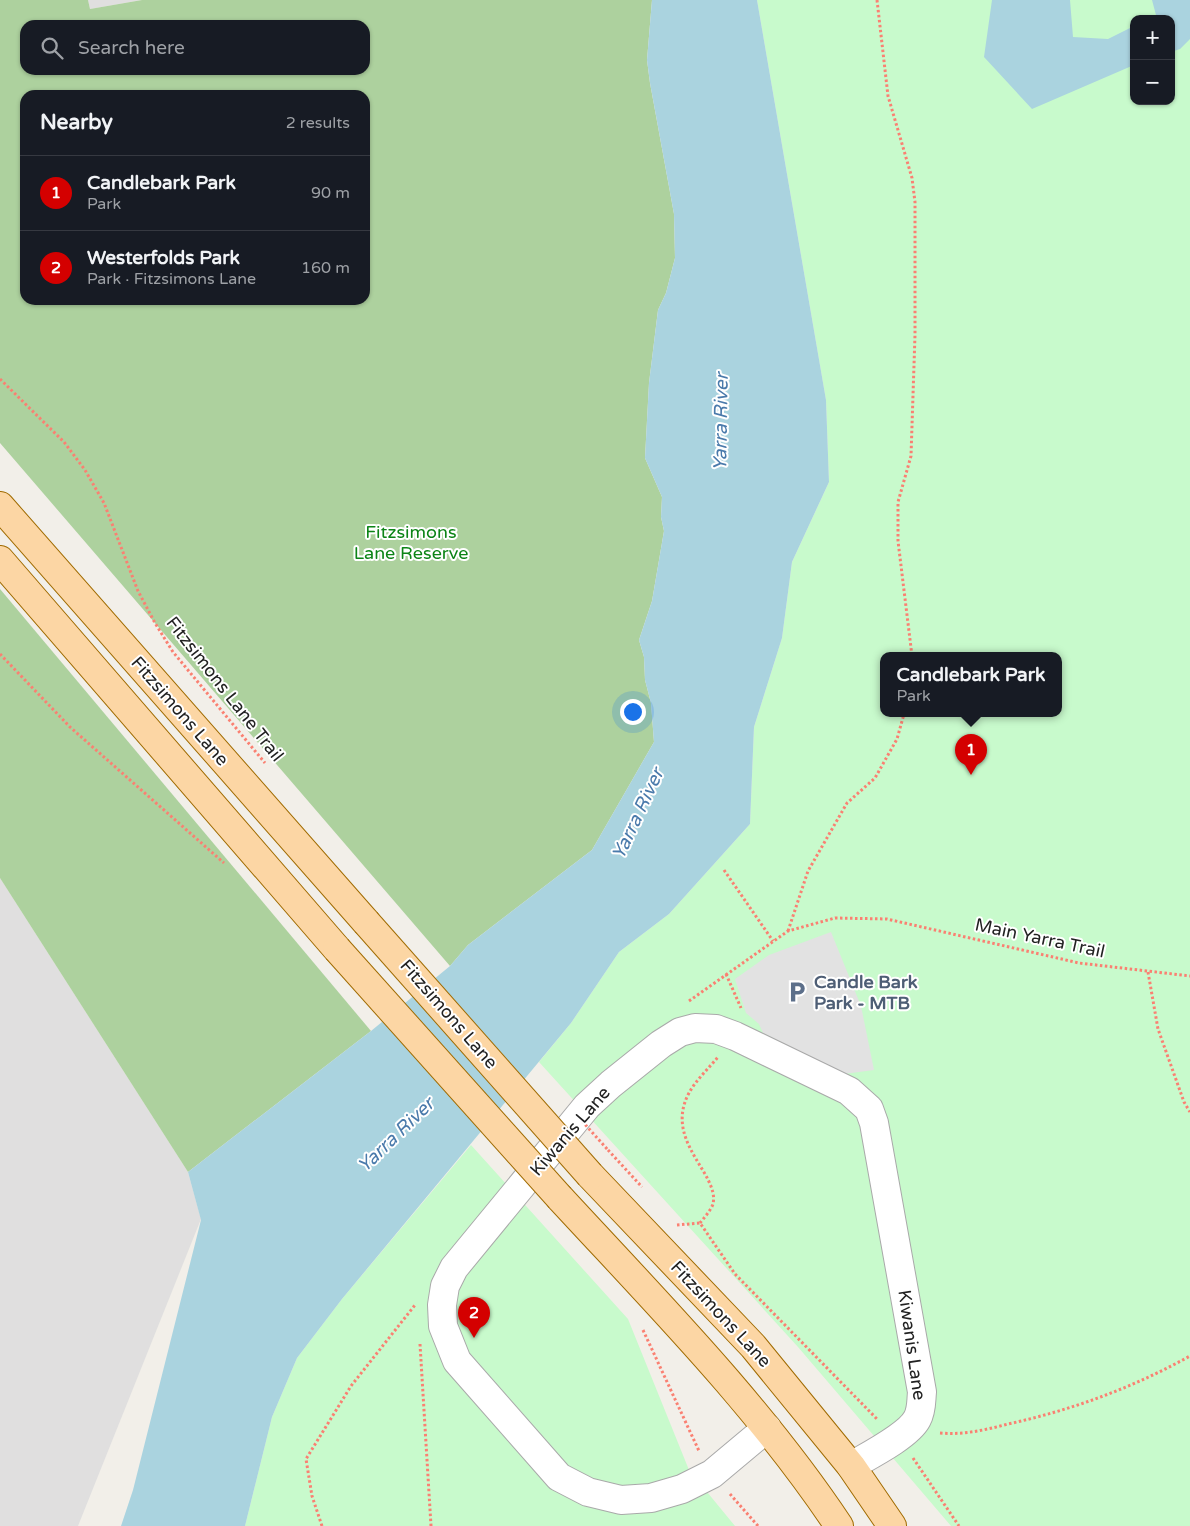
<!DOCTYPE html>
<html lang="en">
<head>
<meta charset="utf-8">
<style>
	:root { --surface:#171b24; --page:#20242c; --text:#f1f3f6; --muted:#9ea1a6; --line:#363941; --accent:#d40000 }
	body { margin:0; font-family:"Varela Round",sans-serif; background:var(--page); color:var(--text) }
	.controls { position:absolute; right:15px; top:15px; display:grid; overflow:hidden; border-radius:10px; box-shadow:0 1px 4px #0004 }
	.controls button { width:45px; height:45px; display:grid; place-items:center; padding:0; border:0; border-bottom:1px solid var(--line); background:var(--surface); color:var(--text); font:25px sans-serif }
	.you { position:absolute; left:632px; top:711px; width:18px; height:18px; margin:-12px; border:4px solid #fff; border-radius:50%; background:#1a73e8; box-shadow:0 0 0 8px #1a73e833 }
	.badge { display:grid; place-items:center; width:32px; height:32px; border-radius:50%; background:var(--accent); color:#fff; font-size:16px; font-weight:700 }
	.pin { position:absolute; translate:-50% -41px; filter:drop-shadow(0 1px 2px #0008) }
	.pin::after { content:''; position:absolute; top:26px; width:18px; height:15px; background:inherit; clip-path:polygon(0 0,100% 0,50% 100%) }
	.popup { position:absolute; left:880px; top:652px; width:182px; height:65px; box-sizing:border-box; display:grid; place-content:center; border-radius:10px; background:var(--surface); filter:drop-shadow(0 1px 4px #0005); font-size:16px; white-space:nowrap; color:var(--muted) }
	.popup b { font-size:19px; color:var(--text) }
	.popup::after { content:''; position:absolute; left:50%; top:100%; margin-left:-10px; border:10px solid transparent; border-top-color:var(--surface) }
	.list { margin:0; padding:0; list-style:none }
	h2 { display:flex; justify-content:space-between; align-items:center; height:65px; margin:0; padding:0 20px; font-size:21px }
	h2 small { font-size:16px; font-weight:400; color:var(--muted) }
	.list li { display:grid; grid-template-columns:32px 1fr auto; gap:15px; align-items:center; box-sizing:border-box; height:75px; padding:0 20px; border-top:1px solid var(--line) }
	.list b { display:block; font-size:19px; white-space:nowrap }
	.list p { margin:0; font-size:16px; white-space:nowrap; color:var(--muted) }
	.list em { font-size:16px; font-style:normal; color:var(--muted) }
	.icon { flex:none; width:28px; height:28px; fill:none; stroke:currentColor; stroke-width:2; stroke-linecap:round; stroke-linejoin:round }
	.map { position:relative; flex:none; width:1190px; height:1526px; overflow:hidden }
	.search { position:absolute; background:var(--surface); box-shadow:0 1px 4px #0004; left:20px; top:20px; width:350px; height:55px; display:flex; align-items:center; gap:12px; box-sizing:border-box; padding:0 18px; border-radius:15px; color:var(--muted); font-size:19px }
	.panel { position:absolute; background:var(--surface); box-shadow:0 1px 4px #0004; left:20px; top:90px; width:350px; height:215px; border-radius:15px }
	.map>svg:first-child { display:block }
</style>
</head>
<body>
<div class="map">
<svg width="1190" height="1526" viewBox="0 0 1190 1526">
	<rect width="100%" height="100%" fill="#f2efe9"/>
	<g fill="#e0dfdf">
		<polygon points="88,0 142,0 90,9"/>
		<polygon points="0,878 188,1172 201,1219 78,1526 0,1526"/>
	</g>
	<g fill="#add19e" fill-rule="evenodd">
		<path d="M 0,0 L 88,0 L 90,9 L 142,0 L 652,0 L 647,60 L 650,83 L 674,214 L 675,258 L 666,293 L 658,310 L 649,383 L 645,458 L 662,497 L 661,517 L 664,531 L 652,601 L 639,640 L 644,657 L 645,680 L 651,703 L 654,742 L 592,850 L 468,945 L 450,966 L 0,443 ZM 25,25 L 365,25 L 365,70 L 25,70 ZM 25,95 L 365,95 L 365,300 L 25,300 Z"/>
		<polygon points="0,589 371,1031 188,1172 0,878"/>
	</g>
	<g fill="#c8facc" fill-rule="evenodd">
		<path d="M 757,0 L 1190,0 L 1190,1526 L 951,1526 L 798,1347 L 539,1062 L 571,1023 L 619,952 L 669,914 L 750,824 L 754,727 L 782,638 L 792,562 L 829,482 L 826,400 ZM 1134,19 L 1171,19 L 1171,101 L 1134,101 ZM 884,656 L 1058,656 L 1058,714 L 884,714 Z"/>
		<polygon points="471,1145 628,1319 689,1470 735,1526 245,1526 272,1417 297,1358 342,1299"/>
	</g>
	<polygon fill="#e2e2e2" points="831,932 861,1006 874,1070 844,1074 763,1033 759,1024 746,1013 735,979 769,955"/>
	<g fill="#aad3df">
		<polygon points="652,0 757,0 826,400 829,482 792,562 782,638 754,727 750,824 669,914 619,952 571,1023 342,1299 297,1358 272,1417 245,1526 121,1526 133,1490 201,1220 188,1172 371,1031 450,966 468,945 592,850 654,742 651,703 645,680 644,657 639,640 652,601 664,531 661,517 662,497 645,458 649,383 658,310 666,293 675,258 674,214 650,83 647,60"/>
		<polygon points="992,0 1070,0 1073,37 1108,39 1134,26 1134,65 1032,109 984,57"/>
		<polygon points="1152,0 1190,0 1190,39 1180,49 1171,52 1171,19 1149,19 1156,15"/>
	</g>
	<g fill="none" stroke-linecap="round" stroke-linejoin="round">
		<g stroke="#a9a9a9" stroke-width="30">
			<path id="minor" d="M 767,1428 L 712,1474 L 682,1489 L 651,1498 L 621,1500 L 588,1492 L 559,1477 L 457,1361 L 443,1326 L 442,1305 L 445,1286 L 454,1268 L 587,1106 L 611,1084 L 661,1044 L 680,1032 L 695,1028 L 716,1029 L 735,1036 L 849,1091 L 869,1109 L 874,1123 L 922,1392 C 921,1401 922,1410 917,1419 C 908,1436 868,1456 851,1466"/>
		</g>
		<g stroke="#a06b00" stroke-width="30">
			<g id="major">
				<polyline points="0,506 366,922"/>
				<polyline points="0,560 337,949"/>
				<polyline points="590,1175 753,1346 851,1466 892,1526"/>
				<path d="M 560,1198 C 657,1303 759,1406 839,1526"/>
			</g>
		</g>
		<g stroke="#fa8072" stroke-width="3" stroke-dasharray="2.5 2.5" stroke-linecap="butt">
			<polyline points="877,0 888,96 912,178 915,202 915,335 911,456 898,502 898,541 912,656"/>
			<polyline points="0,379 64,442 85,470 104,503 138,591 155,623 173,652 265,763"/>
			<polyline points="0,654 70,727 224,863"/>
			<polyline points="724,870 773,941"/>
			<polyline points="788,931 808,871 847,803 875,778 897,739 904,714"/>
			<polyline points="1148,972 1158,1029 1184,1102 1190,1112"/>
			<polyline points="726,974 741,1008"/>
			<polyline points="689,1001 788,931 835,918 887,919 1079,963 1190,976"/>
			<polyline points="608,1150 642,1187"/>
			<path d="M 700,1223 C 704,1218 711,1210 713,1204 C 720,1174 663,1141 689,1093 C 696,1080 709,1068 718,1057"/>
			<polyline points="677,1225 700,1223 735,1274 877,1419"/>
			<polyline points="643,1330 699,1451"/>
			<polyline points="420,1344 431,1526"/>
			<path d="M 940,1433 C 964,1435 985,1430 1008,1424 C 1072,1410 1132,1388 1190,1356"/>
			<polyline points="913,1458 959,1526"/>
			<polyline points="730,1494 758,1526"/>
			<polyline points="322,1526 312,1496 306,1459 351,1386 415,1305"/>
		</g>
		<use href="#minor" stroke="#fff" stroke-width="28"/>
		<use href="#major" stroke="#fcd6a4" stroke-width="28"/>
		<g stroke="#a06b00" stroke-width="30" stroke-linecap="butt">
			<g id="major-bridge">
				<polyline points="366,922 590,1175"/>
				<polyline points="337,949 560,1198"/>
			</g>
		</g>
		<polyline stroke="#fa8072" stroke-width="3" stroke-dasharray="2.5 2.5" stroke-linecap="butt" points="582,1121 608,1150"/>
		<use href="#major-bridge" stroke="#fcd6a4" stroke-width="28"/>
	</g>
	<defs>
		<g id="parking-bare" transform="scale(1.725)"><path d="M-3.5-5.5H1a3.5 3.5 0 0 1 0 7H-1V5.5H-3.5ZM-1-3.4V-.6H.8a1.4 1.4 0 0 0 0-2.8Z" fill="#5c6f8a" stroke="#fff" stroke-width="2.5" paint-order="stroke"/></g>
	</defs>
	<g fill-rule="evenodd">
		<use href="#parking-bare" x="797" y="992"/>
	</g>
	<g text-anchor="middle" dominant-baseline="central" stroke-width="4" stroke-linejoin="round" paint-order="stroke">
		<g font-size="18" fill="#0c8416" stroke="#fff">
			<text x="411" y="532">Fitzsimons<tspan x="411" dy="21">Lane Reserve</tspan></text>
		</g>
		<g font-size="18" fill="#222" stroke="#fff">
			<text transform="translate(225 689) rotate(52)">Fitzsimons Lane Trail</text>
			<text transform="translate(180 711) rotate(49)">Fitzsimons Lane</text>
			<text transform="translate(1040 938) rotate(12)">Main Yarra Trail</text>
			<text transform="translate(449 1014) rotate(49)">Fitzsimons Lane</text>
			<text transform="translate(570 1131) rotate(-49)">Kiwanis Lane</text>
			<text transform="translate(721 1314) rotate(47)">Fitzsimons Lane</text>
			<text transform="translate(912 1345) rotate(82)">Kiwanis Lane</text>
		</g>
		<g font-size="18" font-weight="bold" fill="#4e5e75" stroke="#fff" text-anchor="start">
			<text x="814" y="982">Candle Bark<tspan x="814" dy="21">Park - MTB</tspan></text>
		</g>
		<g font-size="19" font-style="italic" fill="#4a7aab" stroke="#fff">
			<text transform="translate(721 422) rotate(-89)">Yarra River</text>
			<text transform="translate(638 814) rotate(-65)">Yarra River</text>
			<text transform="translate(396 1135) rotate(-44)">Yarra River</text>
		</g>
	</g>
</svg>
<div class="controls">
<button>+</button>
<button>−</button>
</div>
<div class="you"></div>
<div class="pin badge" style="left:971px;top:775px">1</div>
<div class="popup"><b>Candlebark Park</b>Park</div>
<div class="pin badge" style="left:474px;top:1338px">2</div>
<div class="search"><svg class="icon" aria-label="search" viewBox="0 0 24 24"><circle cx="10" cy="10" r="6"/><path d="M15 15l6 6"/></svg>Search here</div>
<section class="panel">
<h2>Nearby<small>2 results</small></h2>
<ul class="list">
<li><span class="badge">1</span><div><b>Candlebark Park</b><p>Park</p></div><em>90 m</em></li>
<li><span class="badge">2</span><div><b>Westerfolds Park</b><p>Park · Fitzsimons Lane</p></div><em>160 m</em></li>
</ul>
</section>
</div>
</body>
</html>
